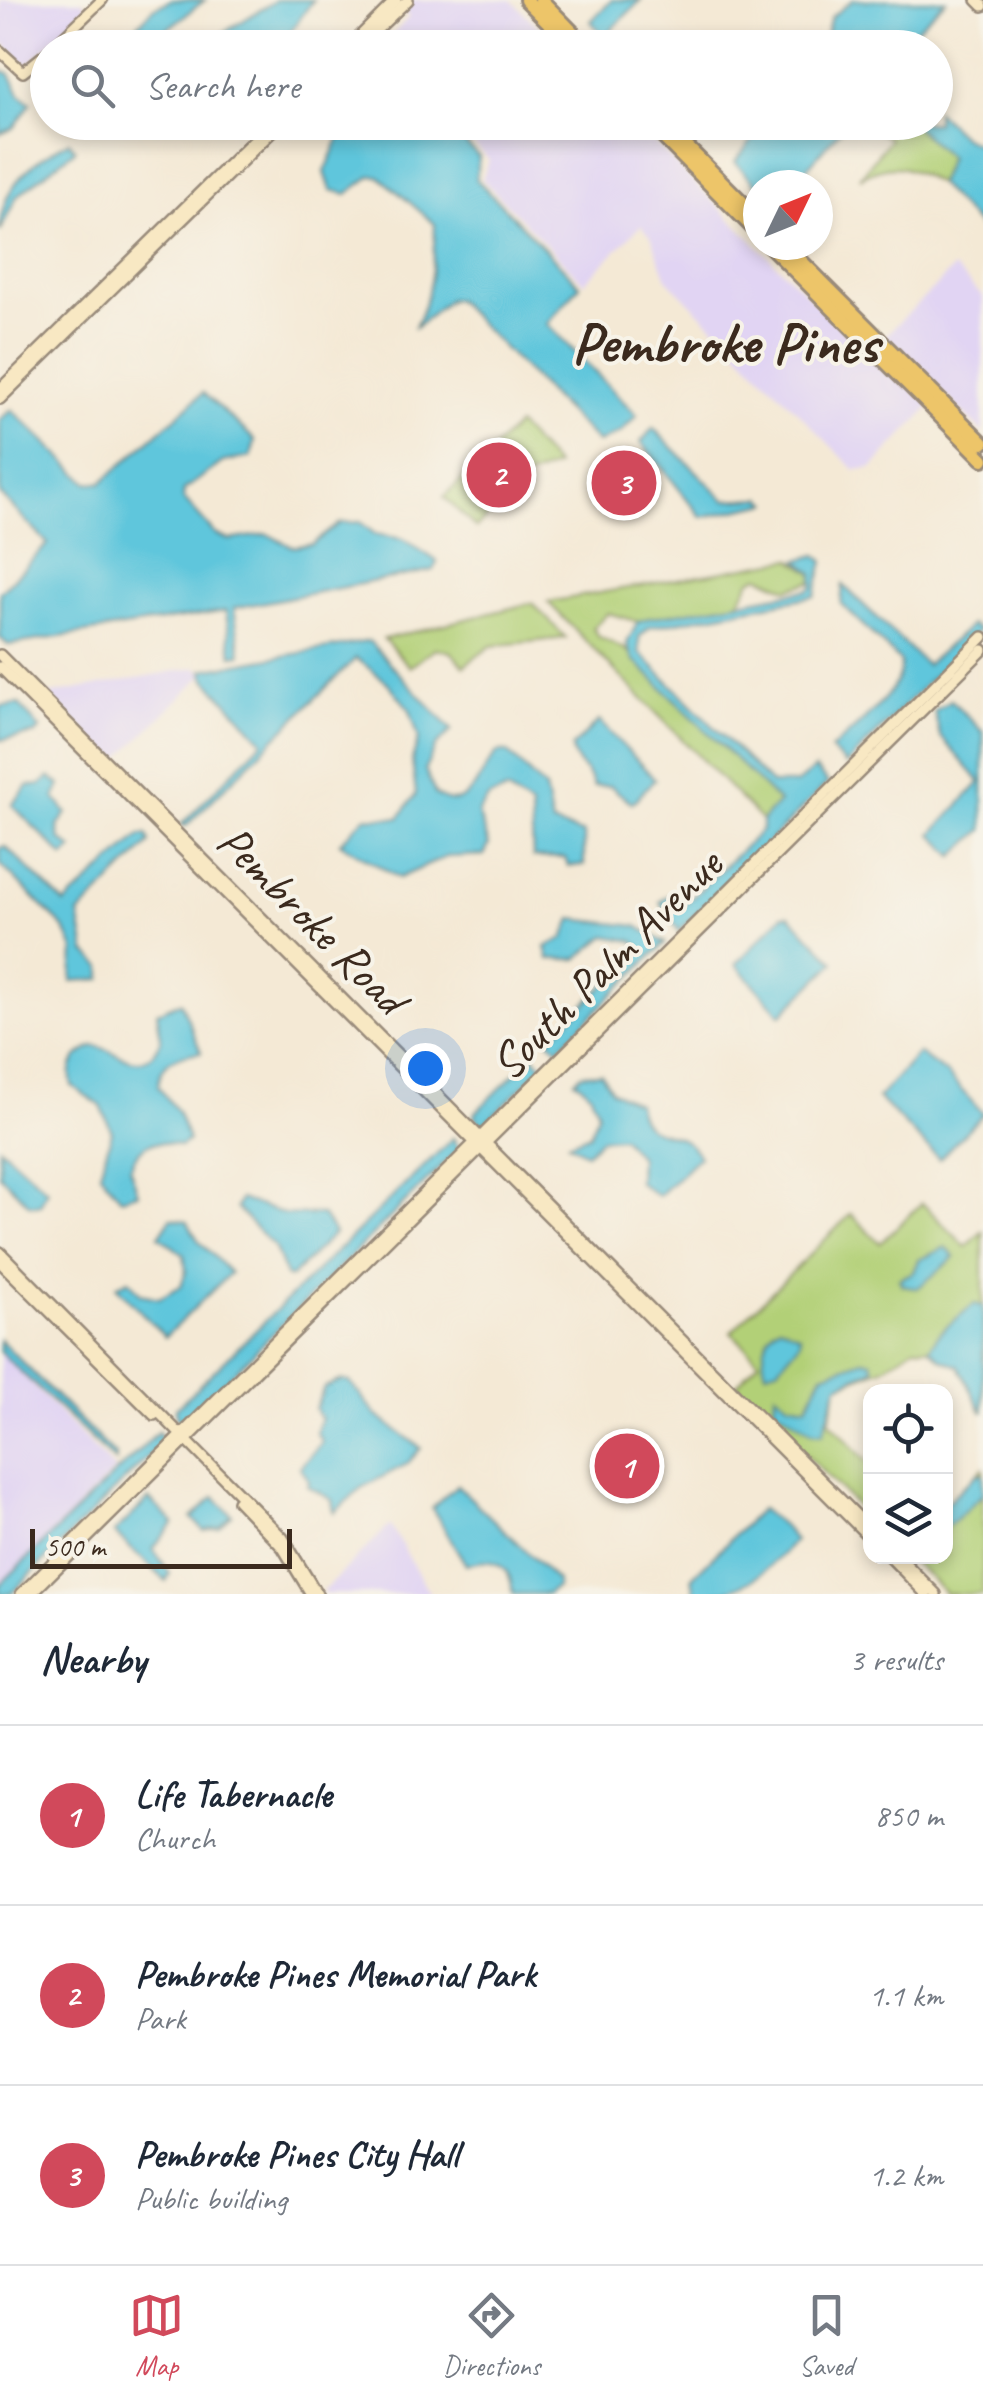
<!DOCTYPE html>
<html lang="en">
<head>
<meta charset="utf-8">
<style>
	:root { --surface:#fff; --page:#f2f2f3; --text:#1f2937; --muted:#747a83; --line:#e0e1e3; --accent:#d1495b }
	body { margin:0; font-family:Caveat,sans-serif; background:var(--page); color:var(--text) }
	.controls { position:absolute; right:30px; bottom:30px; display:grid; overflow:hidden; border-radius:20px; box-shadow:0 5px 15px #0003 }
	.controls button { width:90px; height:90px; display:grid; place-items:center; padding:0; border:0; border-bottom:2px solid var(--line); background:var(--surface); color:var(--text); font:50px sans-serif }
	.compass { position:absolute; left:743px; top:170px; width:90px; height:90px; border-radius:50%; background:var(--surface); box-shadow:0 5px 15px #0003; rotate:47deg }
	.scale { position:absolute; left:30px; bottom:25px; width:262px; box-sizing:border-box; padding-left:10px; border:5px solid #3b2a1e; border-top:0; font-size:28px; line-height:35px; white-space:nowrap; color:#3b2a1e; -webkit-text-stroke:8px #f7f3e8; paint-order:stroke }
	.you { position:absolute; left:425px; top:1068px; width:35px; height:35px; margin:-25px; border:8px solid #fff; border-radius:50%; background:#1a73e8; box-shadow:0 0 0 15px #1a73e833 }
	.badge { display:grid; place-items:center; width:65px; height:65px; border-radius:50%; background:var(--accent); color:#fff; font-size:32px; font-weight:700 }
	.pin { position:absolute; translate:-50% -50%; border:5px solid #fff; box-shadow:0 2px 10px #0006 }
	.list { margin:0; padding:0; list-style:none }
	h2 { display:flex; justify-content:space-between; align-items:center; height:130px; margin:0; padding:0 40px; font-size:42px }
	h2 small { font-size:32px; font-weight:400; color:var(--muted) }
	.list li { display:grid; grid-template-columns:65px 1fr auto; gap:30px; align-items:center; box-sizing:border-box; height:180px; padding:0 40px; border-top:2px solid var(--line) }
	.list b { display:block; font-size:38px; white-space:nowrap }
	.list p { margin:0; font-size:32px; white-space:nowrap; color:var(--muted) }
	.list em { font-size:32px; font-style:normal; color:var(--muted) }
	.icon { flex:none; width:55px; height:55px; fill:none; stroke:currentColor; stroke-width:2; stroke-linecap:round; stroke-linejoin:round }
	.map { position:relative; flex:none; width:983px; height:1594px; overflow:hidden }
	.search { position:absolute; background:var(--surface); box-shadow:0 5px 15px #0003; left:30px; right:30px; top:30px; height:110px; display:flex; align-items:center; gap:25px; box-sizing:border-box; padding:0 35px; border-radius:55px; color:var(--muted); font-size:38px }
	.sheet { height:670px; background:var(--surface) }
	nav { display:flex; justify-content:space-around; align-items:center; box-sizing:border-box; height:140px; border-top:2px solid var(--line); background:var(--surface); font-size:28px; color:var(--muted) }
	nav a { display:grid; justify-items:center; gap:5px }
	nav .on { color:var(--accent) }
	.map>svg:first-child { display:block }
</style>
</head>
<body>
<div class="map">
<svg width="983" height="1594" viewBox="0 0 983 1594">
	<rect width="100%" height="100%" fill="#f7f3e8"/>
	<filter id="ink" filterUnits="userSpaceOnUse"><feTurbulence type="fractalNoise" baseFrequency=".01" numOctaves="2"/><feDisplacementMap in="SourceGraphic" scale="20" xChannelSelector="R" yChannelSelector="G"/><feConvolveMatrix kernelMatrix="1 2 1 2 8 2 1 2 1" color-interpolation-filters="sRGB"/></filter>
	<filter id="wash" filterUnits="userSpaceOnUse"><feTurbulence type="fractalNoise" baseFrequency=".0048" numOctaves="4" result="noise"/><feDisplacementMap in="SourceGraphic" scale="40" xChannelSelector="R" yChannelSelector="G"/><feGaussianBlur stdDeviation="2.25" result="paint"/><feColorMatrix in="noise" values="0 0 0 0 0 0 0 0 0 0 0 0 0 0 0 0 0 1.4 0 .05"/><feComposite in="paint" operator="in"/></filter>
	<g filter="url(#wash)">
		<rect width="100%" height="100%" fill="#f4e9d5"/>
		<g fill="#e1d4f3">
			<polygon points="0,0 81,0 87,7 30,63 22,63 0,39"/>
			<polygon points="393,0 511,0 559,47 380,48 409,17"/>
			<polygon points="452,123 634,123 867,354 954,268 983,297 983,433 943,393 872,468 855,470 667,279 651,236 641,225 584,283 482,179 489,160"/>
			<polygon points="197,667 204,674 115,763 48,695"/>
			<polygon points="0,1352 115,1470 0,1585"/>
			<polygon points="390,1525 430,1594 324,1594 323,1591"/>
		</g>
		<g fill="#b2d077" stroke="#767d4a" stroke-width="2.5">
			<path d="M 880,123 L 911,123 L 949,157 L 938,184 C 910,167 892,159 860,178 L 889,139 L 876,130 Z"/>
			<polygon points="517,425 556,466 529,477 476,528 444,497"/>
			<polygon points="791,559 813,573 814,581 788,589 759,576 751,580 739,602 638,622 608,613 593,628 599,637 627,650 777,798 779,802 762,821 548,602"/>
			<polygon points="532,603 566,638 491,646 464,666 451,652 435,648 410,667 384,639"/>
			<polygon points="922,1203 966,1247 983,1231 983,1413 959,1366 941,1359 930,1348 915,1347 883,1368 838,1385 829,1420 870,1465 870,1519 736,1385 759,1361 731,1332 851,1214 880,1243"/>
			<polygon points="983,1468 983,1594 946,1594 908,1557 946,1556 946,1503"/>
		</g>
		<g fill="#5fc6dc" stroke="#4d787d" stroke-width="2.5">
			<polygon points="171,0 205,0 144,47 117,47 154,8"/>
			<polygon points="276,0 313,0 283,43 275,47 201,47"/>
			<polygon points="612,0 641,0 604,37 591,21"/>
			<polygon points="853,0 946,0 898,47 823,47 831,17"/>
			<polygon points="0,70 9,73 21,95 31,103 14,128 0,134"/>
			<polygon points="936,111 963,137 983,147 983,231 938,184 949,157 911,123 936,122"/>
			<polygon points="767,122 846,122 846,123 792,185 758,187 735,162"/>
			<path d="M 346,123 L 445,123 L 479,157 L 476,179 L 580,285 L 547,324 L 637,415 L 621,432 L 598,443 L 456,300 L 449,299 L 414,329 C 431,297 434,263 435,224 L 379,176 L 371,176 L 347,194 L 331,190 L 325,172 Z"/>
			<path d="M 69,141 L 75,150 L 17,196 L 0,232 C 0,187 32,161 69,141 Z"/>
			<polygon points="203,393 255,440 251,457 223,462 184,490 183,498 215,534 229,540 267,534 293,547 312,544 340,523 360,522 375,534 403,539 437,561 434,570 234,608 241,654 232,655 226,611 8,645 0,638 0,592 48,544 0,494 0,419 12,410 87,482 101,483"/>
			<polygon points="653,428 725,500 763,498 769,503 702,517 641,442"/>
			<polygon points="817,555 824,562 815,596 650,627 639,637 640,653 771,784 796,784 815,769 828,783 679,931 660,902 671,894 684,905 762,830 762,821 779,802 633,659 627,643 638,622 649,618 808,590 813,586 813,573 798,560"/>
			<path d="M 843,585 L 926,665 L 971,625 L 979,630 L 846,765 L 831,750 C 850,732 908,687 900,661 L 841,604 Z"/>
			<path d="M 369,641 L 452,730 L 437,745 L 425,769 L 435,794 C 469,819 480,770 498,752 L 507,752 L 545,789 L 552,824 L 584,834 L 584,865 L 568,866 L 565,858 L 533,857 L 531,807 L 507,791 L 489,797 L 478,813 L 489,845 L 484,855 L 446,857 L 399,878 L 340,843 L 365,817 L 399,818 L 416,794 L 412,760 L 419,738 L 410,710 L 387,682 L 356,658 L 186,826 L 181,825 L 263,741 L 206,679 L 203,670 Z"/>
			<polygon points="951,700 983,732 983,830 954,856 932,834 980,782 940,736 934,711"/>
			<polygon points="19,704 40,729 36,734 0,740 0,706"/>
			<path d="M 599,721 L 655,779 L 632,803 L 610,786 L 593,786 C 590,770 572,764 572,747 Z"/>
			<polygon points="50,777 60,785 55,798 67,813 58,826 60,839 73,849 64,857 12,805 28,786 40,785"/>
			<polygon points="141,835 147,835 150,843 79,914 86,952 102,967 102,979 72,981 74,950 65,929 0,864 0,848 5,846 65,904"/>
			<polygon points="783,915 789,915 835,962 781,1015 736,964"/>
			<polygon points="572,919 637,926 665,943 558,1049 549,1040 641,949 634,941 606,936 577,959 549,959 546,947 564,938"/>
			<path d="M 181,1002 L 201,1052 C 179,1055 161,1058 158,1086 L 177,1111 L 188,1140 L 181,1146 C 155,1139 139,1141 130,1169 L 138,1193 L 121,1198 L 100,1173 L 112,1132 L 101,1106 L 72,1086 C 67,1064 76,1054 95,1046 C 121,1051 143,1081 161,1039 L 157,1012 Z"/>
			<polygon points="918,1053 947,1074 983,1114 939,1159 878,1098"/>
			<polygon points="533,1056 544,1066 482,1126 474,1114"/>
			<path d="M 601,1073 L 612,1091 L 637,1103 C 643,1148 680,1120 699,1157 L 658,1196 L 638,1182 L 639,1157 L 622,1137 L 602,1138 L 586,1153 L 568,1143 L 590,1134 L 598,1112 L 591,1094 L 575,1080 L 582,1074 Z"/>
			<polygon points="453,1138 459,1149 184,1422 176,1418 176,1408"/>
			<polygon points="0,1147 47,1190 40,1205 30,1205 0,1175"/>
			<polygon points="240,1199 284,1214 322,1215 334,1233 291,1277 286,1277 275,1248 236,1208"/>
			<polygon points="171,1218 187,1221 198,1240 230,1273 165,1337 116,1286 129,1280 141,1294 159,1298 181,1286 186,1271 184,1255 159,1236"/>
			<polygon points="946,1247 955,1257 918,1288 902,1285 899,1279 914,1272 919,1260"/>
			<polygon points="974,1304 983,1306 983,1413 959,1366 941,1359 930,1348 940,1332"/>
			<path d="M 780,1325 L 800,1335 L 800,1342 L 778,1368 L 766,1371 C 760,1357 766,1330 780,1325 Z"/>
			<polygon points="0,1340 115,1455 115,1461 0,1352"/>
			<polygon points="863,1360 872,1361 874,1369 838,1385 823,1433 813,1432 774,1407 775,1393 789,1403 807,1406 823,1374"/>
			<polygon points="342,1380 350,1382 376,1415 421,1448 407,1464 361,1488 334,1513 332,1500 308,1486 309,1480 300,1467 322,1442 316,1432 321,1419 315,1409 324,1388"/>
			<polygon points="158,1432 164,1441 11,1594 0,1594 0,1585"/>
			<polygon points="978,1473 983,1475 983,1494 946,1528 946,1503"/>
			<path d="M 457,1485 L 557,1581 L 556,1587 L 547,1594 L 512,1594 C 513,1564 491,1556 466,1565 L 432,1508 Z"/>
			<polygon points="214,1497 232,1515 220,1527 204,1531 192,1518"/>
			<polygon points="149,1499 174,1523 153,1549 170,1573 166,1581 114,1533"/>
			<path d="M 761,1509 L 786,1529 L 794,1541 C 764,1576 741,1594 695,1594 L 692,1577 Z"/>
		</g>
	</g>
	<g filter="url(#ink)">
		<g fill="none" stroke-linecap="round" stroke-linejoin="round">
			<g stroke="#988a7a" stroke-width="14">
				<g id="secondary">
					<polyline points="977,0 983,6"/>
					<polyline points="52,48 102,0"/>
					<polyline points="348,48 396,0"/>
					<polyline points="358,48 408,0"/>
					<polyline points="0,51 23,72 48,52"/>
					<polyline points="0,389 272,122"/>
					<polyline points="0,399 282,122"/>
					<polyline points="0,655 870,1529"/>
					<polyline points="0,667 870,1538"/>
					<polyline points="0,1252 283,1538 317,1594"/>
					<polyline points="0,1262 154,1415"/>
					<polyline points="238,1501 283,1548 311,1594"/>
					<polyline points="889,1556 926,1594"/>
					<polyline points="898,1556 936,1594"/>
					<polyline points="21,1594 983,637"/>
					<polyline points="31,1594 983,650"/>
				</g>
			</g>
			<g stroke="#988a7a" stroke-width="18">
				<g id="highway">
					<polyline points="526,0 574,48"/>
					<polyline points="541,0 588,48"/>
					<polyline points="648,122 758,233"/>
					<polyline points="662,122 758,218"/>
					<polyline points="769,245 983,459"/>
					<polyline points="785,245 983,443"/>
				</g>
			</g>
			<use href="#secondary" stroke="#f8e8c3" stroke-width="9"/>
			<use href="#highway" stroke="#edc569" stroke-width="12"/>
		</g>
	</g>
	<g text-anchor="middle" dominant-baseline="central" stroke-width="8" stroke-linejoin="round" paint-order="stroke">
		<g font-size="48" fill="#3b2a1e" stroke="#f7f3e8">
			<text transform="translate(312 919) rotate(45)">Pembroke Road</text>
			<text transform="translate(606 964) rotate(-45)">South Palm Avenue</text>
		</g>
		<g font-size="58" font-weight="bold" fill="#3b2a1e" stroke="#f7f3e8">
			<text x="725" y="342">Pembroke Pines</text>
		</g>
	</g>
</svg>
<div class="controls">
<button><svg class="icon" aria-label="locate" viewBox="0 0 24 24"><circle cx="12" cy="12" r="6"/><path d="M12 2v4M12 18v4M2 12h4M18 12h4"/></svg></button>
<button><svg class="icon" aria-label="layers" viewBox="0 0 24 24"><path d="M12 4l9 5-9 5-9-5zM3 14l9 5 9-5"/></svg></button>
</div>
<svg class="compass" viewBox="-18 -18 36 36"><path d="M0-13l5 13h-10z" fill="#e53935"/><path d="M0 13l5-13h-10z" fill="#747a83"/></svg>
<div class="scale">500 m</div>
<div class="you"></div>
<div class="pin badge" style="left:627px;top:1466px">1</div>
<div class="pin badge" style="left:499px;top:475px">2</div>
<div class="pin badge" style="left:624px;top:483px">3</div>
<div class="search"><svg class="icon" aria-label="search" viewBox="0 0 24 24"><circle cx="10" cy="10" r="6"/><path d="M15 15l6 6"/></svg>Search here</div>
</div>
<section class="sheet">
<h2>Nearby<small>3 results</small></h2>
<ul class="list">
<li><span class="badge">1</span><div><b>Life Tabernacle</b><p>Church</p></div><em>850 m</em></li>
<li><span class="badge">2</span><div><b>Pembroke Pines Memorial Park</b><p>Park</p></div><em>1.1 km</em></li>
<li><span class="badge">3</span><div><b>Pembroke Pines City Hall</b><p>Public building</p></div><em>1.2 km</em></li>
</ul>
</section>
<nav>
<a class="on"><svg class="icon" aria-label="map" viewBox="0 0 24 24"><path d="M3 6l6-2 6 2 6-2v14l-6 2-6-2-6 2zM9 4v14M15 6v14"/></svg>Map</a>
<a><svg class="icon" aria-label="directions" viewBox="0 0 24 24"><path d="M12 3l9 9-9 9-9-9zM9 14v-3h6M13 9l2 2-2 2"/></svg>Directions</a>
<a><svg class="icon" aria-label="saved" viewBox="0 0 24 24"><path d="M7 4h10v16l-5-4-5 4z"/></svg>Saved</a>
</nav>
</body>
</html>
